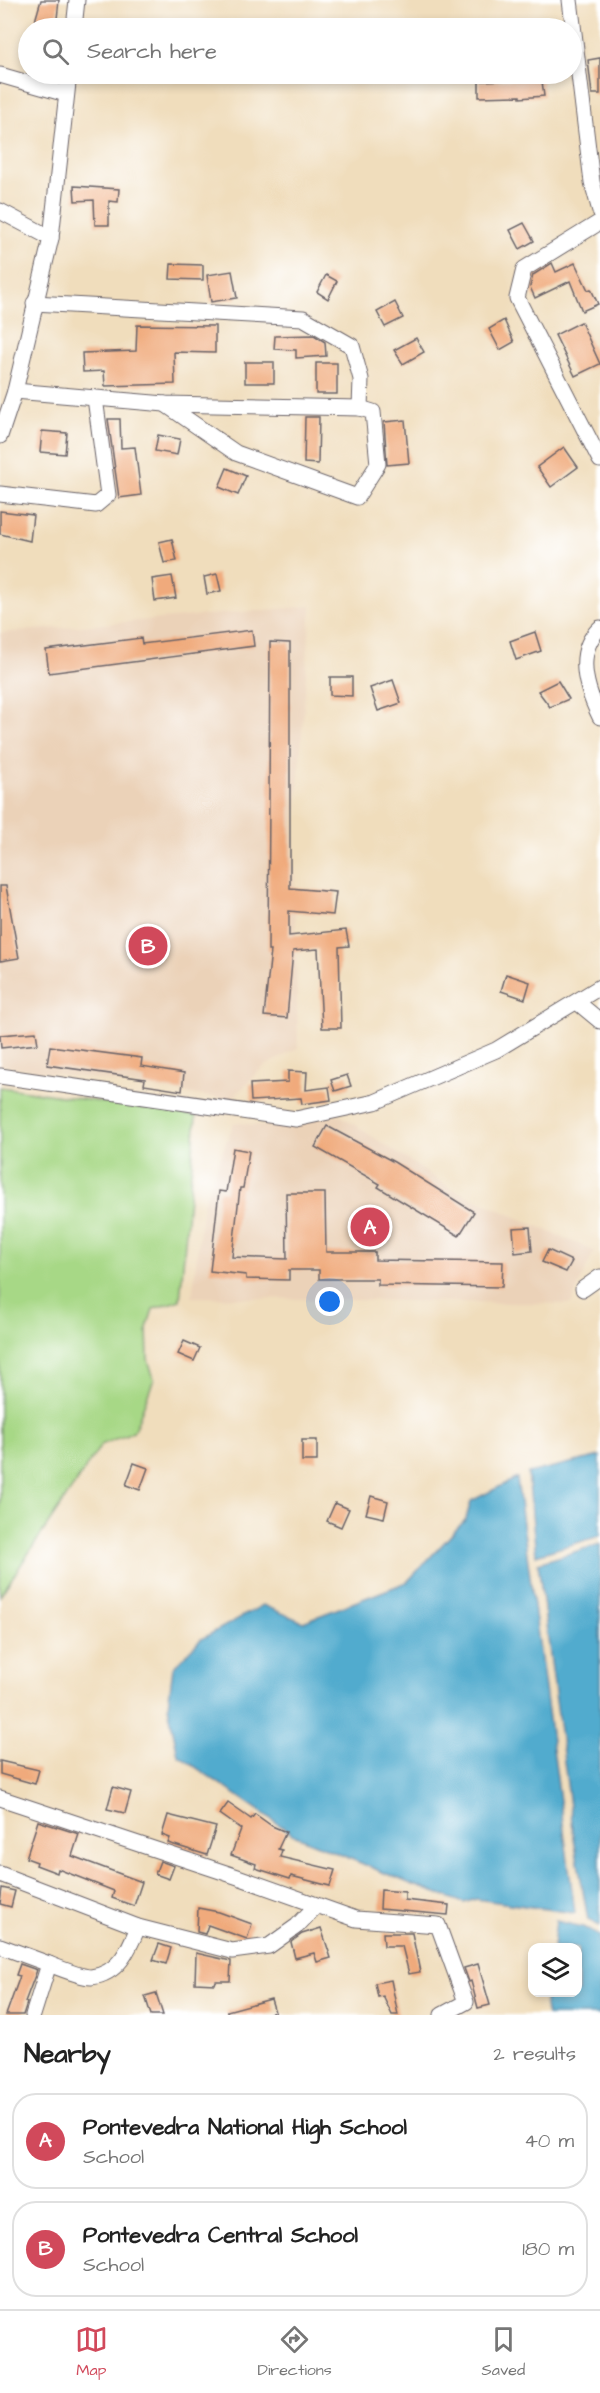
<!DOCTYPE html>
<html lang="en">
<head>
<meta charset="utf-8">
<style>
	:root { --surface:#fff; --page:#f2f2f2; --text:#222; --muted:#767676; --line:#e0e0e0; --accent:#d1495b }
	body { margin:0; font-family:"Architects Daughter",sans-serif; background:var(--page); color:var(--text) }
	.controls { position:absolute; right:18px; bottom:18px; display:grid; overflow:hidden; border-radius:12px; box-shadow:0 3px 9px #0003 }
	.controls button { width:54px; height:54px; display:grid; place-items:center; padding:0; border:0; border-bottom:2px solid var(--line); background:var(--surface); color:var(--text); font:30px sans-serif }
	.you { position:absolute; left:330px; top:1302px; width:21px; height:21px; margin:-15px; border:4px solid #fff; border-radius:50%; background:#1a73e8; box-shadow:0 0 0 9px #1a73e833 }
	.badge { display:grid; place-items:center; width:39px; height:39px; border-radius:50%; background:var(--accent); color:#fff; font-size:20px; font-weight:700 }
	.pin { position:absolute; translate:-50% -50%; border:3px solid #fff; box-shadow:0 2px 6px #0006 }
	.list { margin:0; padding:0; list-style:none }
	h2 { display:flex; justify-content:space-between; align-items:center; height:78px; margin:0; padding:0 24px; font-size:26px }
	h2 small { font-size:20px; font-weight:400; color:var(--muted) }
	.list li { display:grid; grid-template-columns:39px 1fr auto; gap:18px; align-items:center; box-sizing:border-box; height:96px; margin:0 12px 12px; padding:0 12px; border:2px solid var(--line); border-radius:24px }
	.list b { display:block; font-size:22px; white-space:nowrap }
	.list p { margin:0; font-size:20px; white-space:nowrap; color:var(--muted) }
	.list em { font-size:20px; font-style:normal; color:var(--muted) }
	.icon { flex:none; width:33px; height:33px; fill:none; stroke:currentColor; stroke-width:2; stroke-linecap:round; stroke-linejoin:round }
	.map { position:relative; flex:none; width:600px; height:2015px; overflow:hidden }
	.search { position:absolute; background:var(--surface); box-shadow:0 3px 9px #0003; left:18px; right:18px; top:18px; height:66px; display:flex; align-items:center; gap:15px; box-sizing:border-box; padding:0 21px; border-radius:33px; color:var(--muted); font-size:22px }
	.sheet { height:294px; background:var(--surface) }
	nav { display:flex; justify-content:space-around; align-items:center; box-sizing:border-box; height:84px; border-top:2px solid var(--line); background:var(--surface); font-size:16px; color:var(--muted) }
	nav a { display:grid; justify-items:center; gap:3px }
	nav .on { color:var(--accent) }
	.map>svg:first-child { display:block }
</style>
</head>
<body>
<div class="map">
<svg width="600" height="2015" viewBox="0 0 600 2015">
	<rect width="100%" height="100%" fill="#fff"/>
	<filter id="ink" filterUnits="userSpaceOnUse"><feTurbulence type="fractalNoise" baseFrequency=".0167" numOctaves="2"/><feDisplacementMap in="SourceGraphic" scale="12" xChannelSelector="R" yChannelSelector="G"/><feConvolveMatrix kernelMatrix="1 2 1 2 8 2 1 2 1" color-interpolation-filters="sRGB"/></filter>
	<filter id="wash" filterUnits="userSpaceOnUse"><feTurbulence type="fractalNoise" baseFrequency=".008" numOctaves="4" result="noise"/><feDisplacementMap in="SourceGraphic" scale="24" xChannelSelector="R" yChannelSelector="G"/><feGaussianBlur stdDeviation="1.35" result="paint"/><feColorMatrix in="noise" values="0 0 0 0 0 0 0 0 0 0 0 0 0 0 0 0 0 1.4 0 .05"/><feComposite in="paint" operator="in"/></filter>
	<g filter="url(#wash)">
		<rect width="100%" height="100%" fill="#f0ddbc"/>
		<g fill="#ebd2b8">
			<polygon points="311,606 294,845 298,1048 262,1068 231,1100 0,1065 0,633"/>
			<polygon points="340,1115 450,1188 594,1251 571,1304 192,1297 203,1204 234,1122 264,1126"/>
		</g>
		<polygon fill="#a7d886" stroke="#647d60" stroke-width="1.5" points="0,1087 196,1116 180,1300 153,1309 147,1328 148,1359 154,1379 134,1431 101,1445 0,1596"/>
		<g fill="#51abce" stroke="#3a6684" stroke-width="1.5">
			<polygon points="600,1456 600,1536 536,1555 528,1473"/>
			<polygon points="517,1478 517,1479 575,1913 476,1899 464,1903 411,1884 296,1836 178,1755 168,1706 173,1668 201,1639 263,1605 303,1622 407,1582 466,1519 471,1501"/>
			<polygon points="600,1544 600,1926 588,1920 575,1845 538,1563"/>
			<polygon points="556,1921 583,1927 600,1936 600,2015 547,2015 545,2007 547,1993 578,1992 578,1948 553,1947"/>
		</g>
		<g id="blocks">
			<g fill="#f0aa7c">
				<polygon points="41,0 59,0 56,28 33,28"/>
				<polygon points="600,58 600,94 592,94 588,60"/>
				<polygon points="515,74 541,74 544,96 520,98 520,96 479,97 479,81 515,80"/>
				<polygon points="74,186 119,189 118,202 109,201 109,225 95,225 94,200 75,201"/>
				<polygon points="524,223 534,241 520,249 510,230"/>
				<polygon points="552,263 556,272 575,263 588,290 591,289 598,304 582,311 570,281 535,298 530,287 533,275"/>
				<polygon points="171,264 203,265 203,280 170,279"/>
				<polygon points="232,271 237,298 211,302 207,275"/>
				<polygon points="326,275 337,281 328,299 317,292"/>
				<polygon points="395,302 403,318 385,327 377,312"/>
				<polygon points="504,320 514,342 500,350 489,329"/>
				<polygon points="581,322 600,364 575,376 555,335"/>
				<polygon points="137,325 215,326 215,353 174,352 175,384 105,386 104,371 83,372 82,353 136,351"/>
				<polygon points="314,335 325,342 326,356 296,358 296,350 274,349 275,336"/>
				<polygon points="416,338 424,352 403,364 394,350"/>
				<rect x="245" y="362" width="29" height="21"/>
				<rect x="316" y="363" width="21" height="31"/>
				<polygon points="305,417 319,417 318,464 304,463"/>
				<polygon points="108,419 120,419 121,448 135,447 141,495 119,498"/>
				<polygon points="405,420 409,463 387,465 384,422"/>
				<polygon points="42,431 67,433 65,454 40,452"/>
				<polygon points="158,435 180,439 177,455 155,451"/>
				<polygon points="564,447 578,467 551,487 537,467"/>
				<polygon points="227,468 246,476 238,495 219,487"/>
				<polygon points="0,511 33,515 30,541 0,534"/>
				<polygon points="172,539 177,561 164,563 159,542"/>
				<polygon points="217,574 221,591 207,594 204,577"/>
				<polygon points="172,576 176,598 155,601 152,579"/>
				<polygon points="252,630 254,646 49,673 46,650 141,638 142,644"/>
				<polygon points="535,632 541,651 516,660 510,641"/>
				<polygon points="270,642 290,643 290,888 336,892 333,915 289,911 289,936 346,930 349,946 339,947 341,1028 322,1028 318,949 293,951 287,1018 264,1016 271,950 268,950"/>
				<polygon points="330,677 352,677 352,696 330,695"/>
				<polygon points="393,680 401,703 378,711 370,688"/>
				<polygon points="558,681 569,699 550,707 538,691"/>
				<polygon points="0,886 6,886 19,958 0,961"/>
				<polygon points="506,974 530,982 525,999 501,991"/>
				<polygon points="36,1032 38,1044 1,1048 0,1035"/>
				<polygon points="50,1046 142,1058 141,1066 184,1073 182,1091 144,1085 145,1079 47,1065"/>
				<polygon points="288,1071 307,1072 306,1090 329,1087 331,1100 302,1104 301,1098 251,1101 250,1084 288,1082"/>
				<polygon points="347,1075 351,1086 335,1091 331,1080"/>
				<polygon points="327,1126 394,1162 474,1212 459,1236 378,1187 380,1184 315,1147"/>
				<polygon points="233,1148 249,1151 243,1188 240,1188 232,1257 287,1259 286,1193 325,1193 326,1252 375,1252 375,1260 503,1262 502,1287 378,1285 378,1279 319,1279 319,1270 289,1270 289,1280 246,1279 246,1275 210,1271 219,1191 226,1192"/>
				<polygon points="530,1227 532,1251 515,1253 513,1228"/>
				<polygon points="548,1250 572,1261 566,1272 542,1262"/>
				<polygon points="184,1341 200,1348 194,1361 178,1354"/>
				<rect x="302" y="1440" width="15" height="21"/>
				<polygon points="134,1463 148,1468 140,1490 126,1485"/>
				<polygon points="371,1496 388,1501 384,1518 366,1514"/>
				<polygon points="335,1503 349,1509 341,1527 327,1521"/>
				<polygon points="0,1761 39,1770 35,1784 0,1774"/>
				<polygon points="113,1787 131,1792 125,1813 107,1809"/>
				<polygon points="228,1803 251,1819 255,1814 272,1826 286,1832 278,1849 282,1850 280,1857 335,1870 330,1886 291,1876 290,1879 255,1868 256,1864 231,1855 241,1829 220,1814"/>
				<polygon points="168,1815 216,1827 207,1855 168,1843 170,1838 162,1835"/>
				<polygon points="38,1821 79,1834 72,1856 142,1882 134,1906 112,1898 114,1891 58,1869 57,1873 36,1865 37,1862 26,1858"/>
				<polygon points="160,1861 174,1866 169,1879 155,1874"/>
				<polygon points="2,1888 15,1891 11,1907 0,1904"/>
				<polygon points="381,1890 405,1892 405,1900 449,1905 448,1915 380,1909"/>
				<polygon points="198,1908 219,1912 252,1924 247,1939 208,1925 205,1934 197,1932"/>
				<polygon points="321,1928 331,1958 317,1962 314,1953 295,1958 291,1942 302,1934"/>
				<polygon points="383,1933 412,1933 420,1972 409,1974 402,1946 384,1946"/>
				<polygon points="159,1944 171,1948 166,1964 153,1960"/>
				<polygon points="196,1953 231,1961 230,1981 216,1981 215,1984 195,1983"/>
				<polygon points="20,1964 37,1970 25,2002 27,2003 23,2015 6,2015 20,1976 16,1975"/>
				<polygon points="478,1964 490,2005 478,2008 471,1981 469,1982 464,1968"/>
				<polygon points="391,1980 398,2015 392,2015 383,1996 378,1997 375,1983"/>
				<polygon points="156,1993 163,2015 151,2015 145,1996"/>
				<polygon points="271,1999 275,2012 265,2015 227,2015 227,2011"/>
			</g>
		</g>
	</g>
	<g filter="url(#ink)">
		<use href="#blocks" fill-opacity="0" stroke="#6a6368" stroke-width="1.5"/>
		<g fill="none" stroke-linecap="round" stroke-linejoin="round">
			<g stroke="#6a6368" stroke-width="17">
				<g id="street">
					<polyline points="570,0 592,182 600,211"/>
					<polyline points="74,28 77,0"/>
					<polyline points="0,75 66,94"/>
					<polyline points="0,211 51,238 69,74"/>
					<polyline points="600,222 524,269 517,298 600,460"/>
					<polyline points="15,391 165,404 360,408 361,379 352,346 303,318 34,303"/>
					<polyline points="165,404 236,453 357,497 378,464 373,412 360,408"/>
					<polyline points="0,436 15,391 51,238"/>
					<polyline points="0,494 96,505 108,495 95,398"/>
					<path d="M 600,628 C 574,652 586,689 600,717"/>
					<polyline points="577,1002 600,1021"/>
					<polyline points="0,1076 296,1119 375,1102 496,1050 600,987"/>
					<polyline points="583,1289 600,1277"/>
					<polyline points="0,1798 238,1877 356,1919 438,1925 466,2002 442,2015"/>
					<polyline points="0,1874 138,1927 232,1951 269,1946 297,1926 316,1906"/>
					<polyline points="0,1946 49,1964"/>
					<path d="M 33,2015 L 49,1964 C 59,1968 81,1977 91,1977 C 119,1974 129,1949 138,1927"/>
				</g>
			</g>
			<use href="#street" stroke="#fff" stroke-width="15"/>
		</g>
	</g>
</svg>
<div class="controls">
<button><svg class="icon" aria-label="layers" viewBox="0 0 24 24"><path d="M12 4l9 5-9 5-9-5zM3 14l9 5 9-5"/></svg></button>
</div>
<div class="you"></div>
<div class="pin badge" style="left:370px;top:1227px">A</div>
<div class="pin badge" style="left:148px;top:946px">B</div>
<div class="search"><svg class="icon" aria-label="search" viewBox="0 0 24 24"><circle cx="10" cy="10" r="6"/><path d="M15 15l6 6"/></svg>Search here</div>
</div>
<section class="sheet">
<h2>Nearby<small>2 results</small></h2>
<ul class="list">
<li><span class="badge">A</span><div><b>Pontevedra National High School</b><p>School</p></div><em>40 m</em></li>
<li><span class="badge">B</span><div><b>Pontevedra Central School</b><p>School</p></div><em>180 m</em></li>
</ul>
</section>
<nav>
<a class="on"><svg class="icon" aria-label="map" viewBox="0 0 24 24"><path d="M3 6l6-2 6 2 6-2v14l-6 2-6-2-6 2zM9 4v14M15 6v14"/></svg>Map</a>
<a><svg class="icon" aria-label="directions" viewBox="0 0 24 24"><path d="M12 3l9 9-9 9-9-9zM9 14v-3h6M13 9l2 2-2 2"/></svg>Directions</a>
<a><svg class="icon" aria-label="saved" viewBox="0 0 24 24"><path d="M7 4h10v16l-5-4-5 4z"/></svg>Saved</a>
</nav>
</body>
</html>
